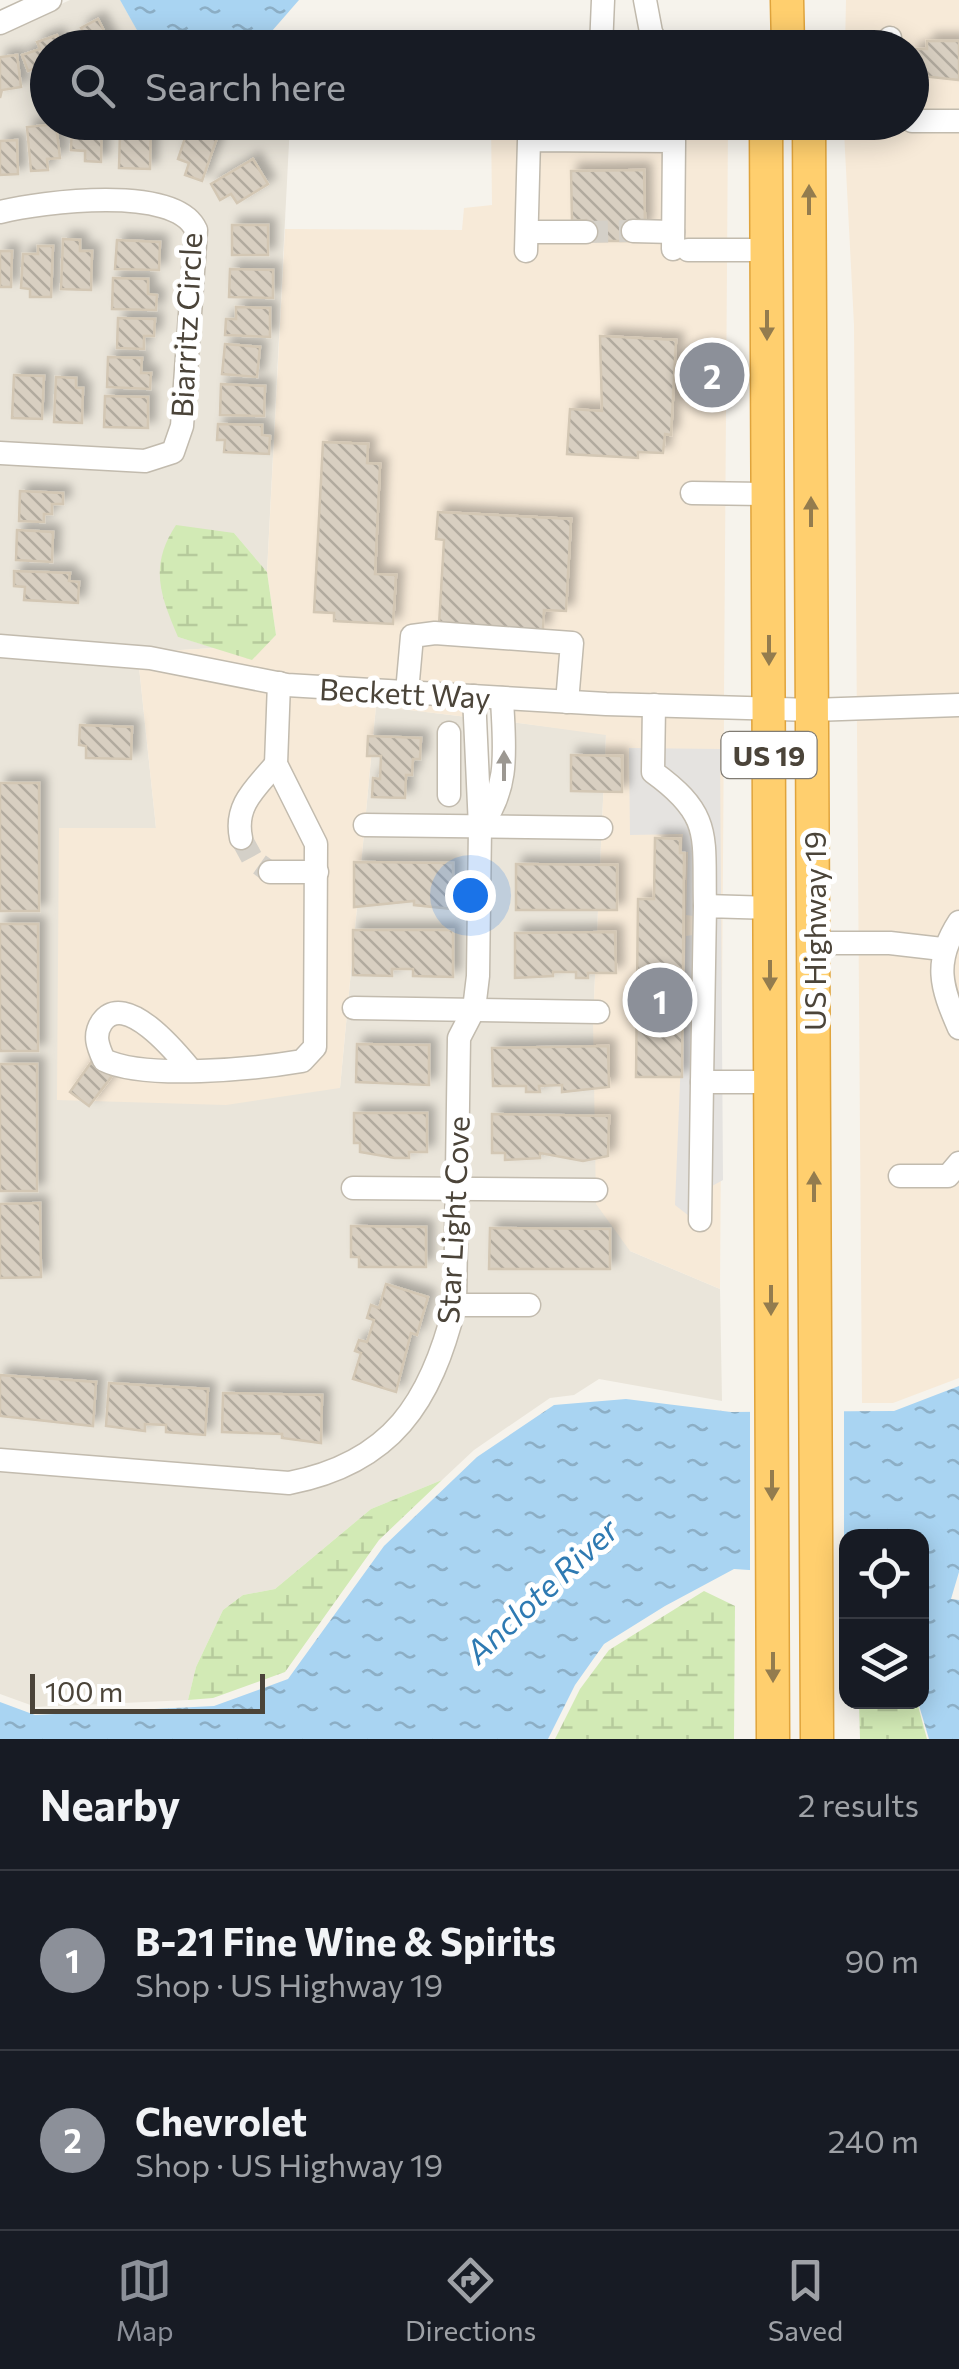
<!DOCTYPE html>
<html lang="en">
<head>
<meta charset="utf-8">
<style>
	:root { --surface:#171b24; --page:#242831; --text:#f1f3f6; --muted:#9ea1a6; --line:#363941; --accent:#8c9099 }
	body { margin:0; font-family:Commissioner,sans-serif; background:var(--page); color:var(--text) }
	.controls { position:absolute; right:30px; bottom:30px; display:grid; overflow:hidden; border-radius:20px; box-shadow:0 5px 25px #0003 }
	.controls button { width:90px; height:90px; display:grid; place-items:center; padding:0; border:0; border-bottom:2px solid var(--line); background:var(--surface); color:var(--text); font:50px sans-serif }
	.scale { position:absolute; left:30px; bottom:25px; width:235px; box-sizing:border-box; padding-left:10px; border:5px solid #4b4439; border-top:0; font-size:28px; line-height:35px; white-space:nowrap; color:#4b4439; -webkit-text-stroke:8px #fff; paint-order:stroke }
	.you { position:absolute; left:470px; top:895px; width:35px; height:35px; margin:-25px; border:8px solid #fff; border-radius:50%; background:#1a73e8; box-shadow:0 0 0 15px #1a73e833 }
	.badge { display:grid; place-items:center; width:65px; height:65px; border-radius:50%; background:var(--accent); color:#fff; font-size:32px; font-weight:700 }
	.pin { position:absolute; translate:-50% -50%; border:5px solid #fff; box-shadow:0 2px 10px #0006 }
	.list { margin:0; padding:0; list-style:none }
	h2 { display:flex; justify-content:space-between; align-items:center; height:130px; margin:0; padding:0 40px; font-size:42px }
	h2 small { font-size:32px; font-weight:400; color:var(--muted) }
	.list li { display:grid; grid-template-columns:65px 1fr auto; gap:30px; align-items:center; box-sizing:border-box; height:180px; padding:0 40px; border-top:2px solid var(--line) }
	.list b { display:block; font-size:38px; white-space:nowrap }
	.list p { margin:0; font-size:32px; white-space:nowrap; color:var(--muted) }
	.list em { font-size:32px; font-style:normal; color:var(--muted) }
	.icon { flex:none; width:55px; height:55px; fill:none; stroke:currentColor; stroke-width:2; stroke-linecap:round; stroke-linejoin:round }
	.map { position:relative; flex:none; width:959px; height:1739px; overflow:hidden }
	.search { position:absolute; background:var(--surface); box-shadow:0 5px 25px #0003; left:30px; right:30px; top:30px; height:110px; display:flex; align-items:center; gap:25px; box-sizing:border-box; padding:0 35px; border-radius:55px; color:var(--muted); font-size:38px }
	.sheet { height:490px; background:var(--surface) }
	nav { display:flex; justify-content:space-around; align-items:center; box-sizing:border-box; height:140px; border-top:2px solid var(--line); background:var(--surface); font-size:28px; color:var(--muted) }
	nav a { display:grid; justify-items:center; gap:5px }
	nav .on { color:var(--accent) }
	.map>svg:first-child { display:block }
</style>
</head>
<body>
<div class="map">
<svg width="959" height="1739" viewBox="0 0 959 1739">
	<defs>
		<pattern id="wetland-marsh" width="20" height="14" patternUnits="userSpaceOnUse" patternTransform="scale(2.5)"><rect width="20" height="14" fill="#d2eab5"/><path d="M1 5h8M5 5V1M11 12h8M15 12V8" fill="none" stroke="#b6ca9c"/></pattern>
		<pattern id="water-ripples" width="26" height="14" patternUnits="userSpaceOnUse" patternTransform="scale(2.5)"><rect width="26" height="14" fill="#a9d4f2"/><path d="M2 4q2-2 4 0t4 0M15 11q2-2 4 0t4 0" fill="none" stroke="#8caec5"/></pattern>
		<pattern id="building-back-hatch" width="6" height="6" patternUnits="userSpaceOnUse" patternTransform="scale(2.5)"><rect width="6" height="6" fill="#d8cfc1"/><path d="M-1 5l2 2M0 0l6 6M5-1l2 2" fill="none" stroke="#b1aa9e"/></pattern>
		<filter id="shadow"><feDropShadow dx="7" dy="-7" stdDeviation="5" flood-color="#0004"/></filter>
	</defs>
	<rect width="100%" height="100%" fill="#f6f3ec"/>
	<g fill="#eae5da">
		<polygon points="70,0 120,0 147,47 48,48 48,122 290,123 267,572 234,533 178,637 215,648 163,651 0,637 0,462 175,460 203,226 196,211 185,204 161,197 77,189 0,203 0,32"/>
		<polygon points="78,207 157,215 180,221 187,232 174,423 167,444 145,452 0,443 0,222"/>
		<polygon points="0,655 139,667 156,828 59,829 340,1088 376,706 467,717 470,976 447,1304 438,1341 403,1413 385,1430 316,1468 289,1473 0,1450"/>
		<polygon points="511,722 606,734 593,1021 630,1251 720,1289 722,1401 599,1379 574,1395 550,1398 474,1450 442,1480 371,1509 275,1589 243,1595 223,1610 196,1667 188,1700 36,1707 0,1694 0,1469 254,1488 393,1446 415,1426 452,1349 467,1040 489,830 504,809 512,783"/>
	</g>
	<g fill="#f7ead8">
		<polygon points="846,0 959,0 959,112 912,112 912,48 845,48"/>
		<polygon points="491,123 728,123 724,698 288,676 163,651 215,648 252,659 276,635 267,572 285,229 462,230 464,208 492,205"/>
		<polygon points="959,130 959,1378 893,1403 862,1403 854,325 844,131"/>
		<polygon points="139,667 467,705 467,717 376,706 340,1088 226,1105 57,1100 59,828 156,828"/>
		<polygon points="511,707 724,717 720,1289 630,1251 596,1204 593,1021 606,735 511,722"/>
	</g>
	<g fill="url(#wetland-marsh)">
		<path d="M 176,525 L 234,533 L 267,572 L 276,635 L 252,660 L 178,637 C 160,595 149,566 176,525 Z"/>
		<polygon points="442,1480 379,1540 285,1672 213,1698 188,1700 196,1667 223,1610 243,1595 275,1589 371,1509"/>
		<polygon points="704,1591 735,1606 734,1739 555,1739 580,1689 609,1650"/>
		<polygon points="859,1702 917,1702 927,1739 860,1739"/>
	</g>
	<polygon fill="#e5e3e0" points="629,748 720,749 723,1180 712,1186 712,1219 693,1219 675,1205 686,936 693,935 693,916 686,915 688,852 682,852 683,834 630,835"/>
	<g fill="url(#water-ripples)">
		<polygon points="120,0 299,0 258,47 147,48"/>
		<polygon points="959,1386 959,1572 951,1599 959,1600 959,1739 929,1739 918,1702 922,1702 922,1536 846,1536 846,1576 734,1569 665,1606 604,1644 575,1685 548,1739 0,1739 0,1702 35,1715 214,1706 288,1679 384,1546 477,1457 554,1405 626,1399 731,1412 894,1411"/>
	</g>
	<polygon fill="#f6f3ec" points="844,1406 844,1581 750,1575 750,1407"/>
	<g fill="url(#building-back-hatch)" stroke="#d3c7b4" stroke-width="2.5" filter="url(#shadow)">
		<polygon points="98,19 113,48 73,48 71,42 85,35 81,28"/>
		<polygon points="57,35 61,48 48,48 48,83 40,86 34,69 28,71 22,55 40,49 37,42"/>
		<polygon points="927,41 959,41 959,80 912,75 912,55 916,49 927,49"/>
		<polygon points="17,55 21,87 2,90 0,98 0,57"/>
		<polygon points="72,122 102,122 101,162 85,161 85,151 71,150"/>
		<polygon points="127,122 151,122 150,169 119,168 120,132 127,132"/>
		<polygon points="56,124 60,158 47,159 48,170 31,171 27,127"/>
		<polygon points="188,129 217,138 202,181 185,175 189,163 178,159"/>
		<polygon points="17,140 18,174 0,175 0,141"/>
		<polygon points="253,159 268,184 237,203 231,194 220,200 211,184"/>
		<polygon points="644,170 645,224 633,241 587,241 586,220 572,221 571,171"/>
		<rect x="232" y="225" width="36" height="30"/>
		<polygon points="63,239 80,240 80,251 92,251 91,290 61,289"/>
		<polygon points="117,240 160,242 159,270 115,269"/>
		<polygon points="38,246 53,246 51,297 30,297 30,289 21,288 23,254 38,254"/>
		<polygon points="0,251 12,251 11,287 0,287"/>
		<polygon points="230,269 273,270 273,298 229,297"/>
		<polygon points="113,278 148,279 148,294 157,295 156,310 112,309"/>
		<polygon points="236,307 270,308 270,337 225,335 226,319 236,319"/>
		<polygon points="118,318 155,319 154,336 144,336 144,349 117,348"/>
		<polygon points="600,336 676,340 671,435 665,434 663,453 638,452 638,458 567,454 570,409 602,411"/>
		<polygon points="225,344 260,347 257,377 222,374"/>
		<polygon points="108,357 142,358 141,373 151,373 150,389 107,387"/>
		<polygon points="14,375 44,376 42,419 12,418"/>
		<polygon points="56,377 76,378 76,388 83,388 82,423 54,422"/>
		<polygon points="221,384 265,386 264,416 220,415"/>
		<polygon points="105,396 148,397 148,428 104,427"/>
		<polygon points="218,424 262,425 262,435 270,436 269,454 224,452 225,440 217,440"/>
		<polygon points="323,442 368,444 367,463 380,464 375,574 396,575 393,624 334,621 334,613 314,612"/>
		<polygon points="20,491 63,493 63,504 52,504 52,514 44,514 44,522 19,521"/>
		<polygon points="438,512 571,519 566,611 544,610 543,630 439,625 444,540 436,539"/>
		<polygon points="17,530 53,532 52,562 16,560"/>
		<polygon points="14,571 70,573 69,581 79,582 78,603 24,600 25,587 14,586"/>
		<polygon points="80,725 132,727 131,759 86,758 86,746 79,745"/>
		<polygon points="368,736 421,738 420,759 413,759 412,775 406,775 405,798 372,797 373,778 380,779 381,756 367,756"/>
		<polygon points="571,755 622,756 622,792 571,791"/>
		<rect x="0" y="783" width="39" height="128"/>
		<polygon points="655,838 680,839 680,853 684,853 682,1077 636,1077 638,899 654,899"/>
		<polygon points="354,862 453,863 453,909 414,905 414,901 354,907"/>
		<polygon points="516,864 617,865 617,910 516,910"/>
		<rect x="0" y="924" width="38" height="127"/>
		<polygon points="353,930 453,930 453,977 413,976 413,969 392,969 392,976 353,975"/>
		<polygon points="615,932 616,973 588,973 588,978 576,978 576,972 553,972 553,976 515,978 515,933"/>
		<polygon points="357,1044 429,1045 429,1085 356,1082"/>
		<polygon points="608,1046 609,1087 562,1092 562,1085 539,1086 540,1092 526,1092 526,1086 493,1086 492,1048"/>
		<polygon points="92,1061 112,1076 89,1106 70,1092"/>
		<rect x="0" y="1064" width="37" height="127"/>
		<polygon points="354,1113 427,1113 427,1152 409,1152 409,1158 395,1158 360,1152 360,1143 354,1143"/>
		<polygon points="492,1114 609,1116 608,1156 583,1161 540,1153 540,1158 505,1160 505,1153 492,1153"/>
		<polygon points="40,1203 41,1277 0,1278 0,1204"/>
		<polygon points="351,1226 426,1227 426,1267 359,1267 359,1257 351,1257"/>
		<polygon points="490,1228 610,1229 610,1269 489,1269"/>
		<polygon points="386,1284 428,1297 417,1335 411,1333 396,1392 353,1379 361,1353 355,1351 359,1340 367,1342 374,1320 367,1318 371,1305 379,1308"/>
		<polygon points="0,1375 96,1382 93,1426 0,1416"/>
		<polygon points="109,1383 208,1389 205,1435 166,1432 166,1425 145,1424 145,1431 106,1426"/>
		<polygon points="223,1393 322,1395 321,1443 282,1438 282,1434 222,1432"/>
	</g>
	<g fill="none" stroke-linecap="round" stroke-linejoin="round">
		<g stroke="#d4d0c8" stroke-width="22" stroke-dasharray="22 11" stroke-linecap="butt">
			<polyline points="586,232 633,231"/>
			<polyline points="241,838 253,860 270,872"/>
		</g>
		<g stroke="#c2bbae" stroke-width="25">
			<g id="minor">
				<polyline points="645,0 651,32 659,48"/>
				<polyline points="0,23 50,0"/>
				<polyline points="890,38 891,48"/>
				<polyline points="601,48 603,0"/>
				<polyline points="912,121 959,121"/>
				<path d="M 0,212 C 41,202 176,184 196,230 L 182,426 L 173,452 L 145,461 L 0,453"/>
				<polyline points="633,231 673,232"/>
				<polyline points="527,232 586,232"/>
				<polyline points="688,250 767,250"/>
				<polyline points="526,251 529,140 674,141 673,249"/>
				<polyline points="692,493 768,494"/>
				<polyline points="0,646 150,658 287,685 606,704 812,710 959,705"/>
				<polyline points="407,692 412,636 435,633 572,643 567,702"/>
				<path d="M 654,705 L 653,772 C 714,816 703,837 705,906"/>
				<polyline points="449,795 449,733"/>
				<polyline points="365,825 601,828"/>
				<path d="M 480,827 C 511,787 504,746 502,698"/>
				<path d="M 241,838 C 234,805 256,788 276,764"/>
				<polyline points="270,872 317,872"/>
				<polyline points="770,908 705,906 702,1082 770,1082"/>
				<path d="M 959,922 C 933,962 941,987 959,1028"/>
				<polyline points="813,943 890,943 942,949"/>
				<polyline points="354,1008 598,1012"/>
				<path d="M 190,1069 C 176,1052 125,990 102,1022 C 93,1035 98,1047 104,1060 C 145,1080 255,1069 302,1061 L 315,1047 L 316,844 L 276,764 L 279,683"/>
				<polyline points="900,1176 948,1176 959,1163"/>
				<polyline points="353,1188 596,1190"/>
				<polyline points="700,1220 702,1082"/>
				<polyline points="455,1305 529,1305"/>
				<path d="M 0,1460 L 289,1483 C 392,1463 431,1402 455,1305 L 459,1038 L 474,1009 L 478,976 L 480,827 L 474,696"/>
			</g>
		</g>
		<g stroke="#e0a43c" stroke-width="35">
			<g id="highway">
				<polyline points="787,0 788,48"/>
				<polyline points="766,122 773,1739"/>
				<polyline points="809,122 817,1739"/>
			</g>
		</g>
		<use href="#minor" stroke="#fff" stroke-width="22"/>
		<use href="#highway" stroke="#ffcf6e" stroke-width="32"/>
	</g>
	<defs><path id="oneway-solid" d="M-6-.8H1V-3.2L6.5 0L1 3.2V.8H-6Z" transform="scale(2.5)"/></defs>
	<g fill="#937c4e">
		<use href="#oneway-solid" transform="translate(809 200) rotate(-90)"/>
		<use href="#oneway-solid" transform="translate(767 325) rotate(90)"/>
		<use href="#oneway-solid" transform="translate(811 512) rotate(-90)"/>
		<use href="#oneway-solid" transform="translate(769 650) rotate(90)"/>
		<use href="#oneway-solid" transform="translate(770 975) rotate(90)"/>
		<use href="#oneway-solid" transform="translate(814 1187) rotate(-90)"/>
		<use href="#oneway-solid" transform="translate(771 1300) rotate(90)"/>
		<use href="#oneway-solid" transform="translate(772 1485) rotate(90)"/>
		<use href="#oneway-solid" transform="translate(773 1667) rotate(90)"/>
	</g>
	<use fill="#9c9892" href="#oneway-solid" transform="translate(504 766) rotate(-90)"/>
	<g text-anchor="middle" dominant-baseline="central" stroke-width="10" stroke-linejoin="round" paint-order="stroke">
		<rect fill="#fff" stroke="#817c74" stroke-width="2.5" x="721.5" y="732" width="95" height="46" rx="8"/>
		<g font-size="28" font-weight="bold" fill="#4b4439">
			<text x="769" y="755">US 19</text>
		</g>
		<g font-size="30" fill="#4b4439" stroke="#fff">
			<text transform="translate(185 325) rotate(-87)">Biarritz Circle</text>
			<text transform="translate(405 692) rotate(3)">Beckett Way</text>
			<text transform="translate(813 931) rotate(-90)">US Highway 19</text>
			<text transform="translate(452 1220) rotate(-87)">Star Light Cove</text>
		</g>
		<g font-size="32" font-style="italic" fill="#2e7ab2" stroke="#fff">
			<text transform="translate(541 1590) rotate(-43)">Anclote River</text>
		</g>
	</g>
</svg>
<div class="controls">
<button><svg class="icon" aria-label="locate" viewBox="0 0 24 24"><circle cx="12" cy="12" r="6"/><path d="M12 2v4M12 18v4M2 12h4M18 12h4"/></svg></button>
<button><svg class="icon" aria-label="layers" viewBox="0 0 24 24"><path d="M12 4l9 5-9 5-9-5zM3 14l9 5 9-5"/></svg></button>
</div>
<div class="scale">100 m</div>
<div class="you"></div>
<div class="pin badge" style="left:660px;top:1000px">1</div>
<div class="pin badge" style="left:712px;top:375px">2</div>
<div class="search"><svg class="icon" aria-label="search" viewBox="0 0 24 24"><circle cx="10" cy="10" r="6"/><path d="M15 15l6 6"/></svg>Search here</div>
</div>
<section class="sheet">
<h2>Nearby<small>2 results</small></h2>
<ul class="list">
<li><span class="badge">1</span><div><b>B-21 Fine Wine &amp; Spirits</b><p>Shop · US Highway 19</p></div><em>90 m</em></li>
<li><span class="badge">2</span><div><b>Chevrolet</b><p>Shop · US Highway 19</p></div><em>240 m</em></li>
</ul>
</section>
<nav>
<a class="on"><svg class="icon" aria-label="map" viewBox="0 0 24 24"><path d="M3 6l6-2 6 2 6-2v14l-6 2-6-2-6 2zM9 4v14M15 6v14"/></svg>Map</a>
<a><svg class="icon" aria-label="directions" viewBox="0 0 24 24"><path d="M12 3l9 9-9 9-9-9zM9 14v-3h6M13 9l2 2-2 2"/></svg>Directions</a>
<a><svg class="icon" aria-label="saved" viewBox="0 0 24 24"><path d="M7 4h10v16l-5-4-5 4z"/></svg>Saved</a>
</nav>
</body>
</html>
